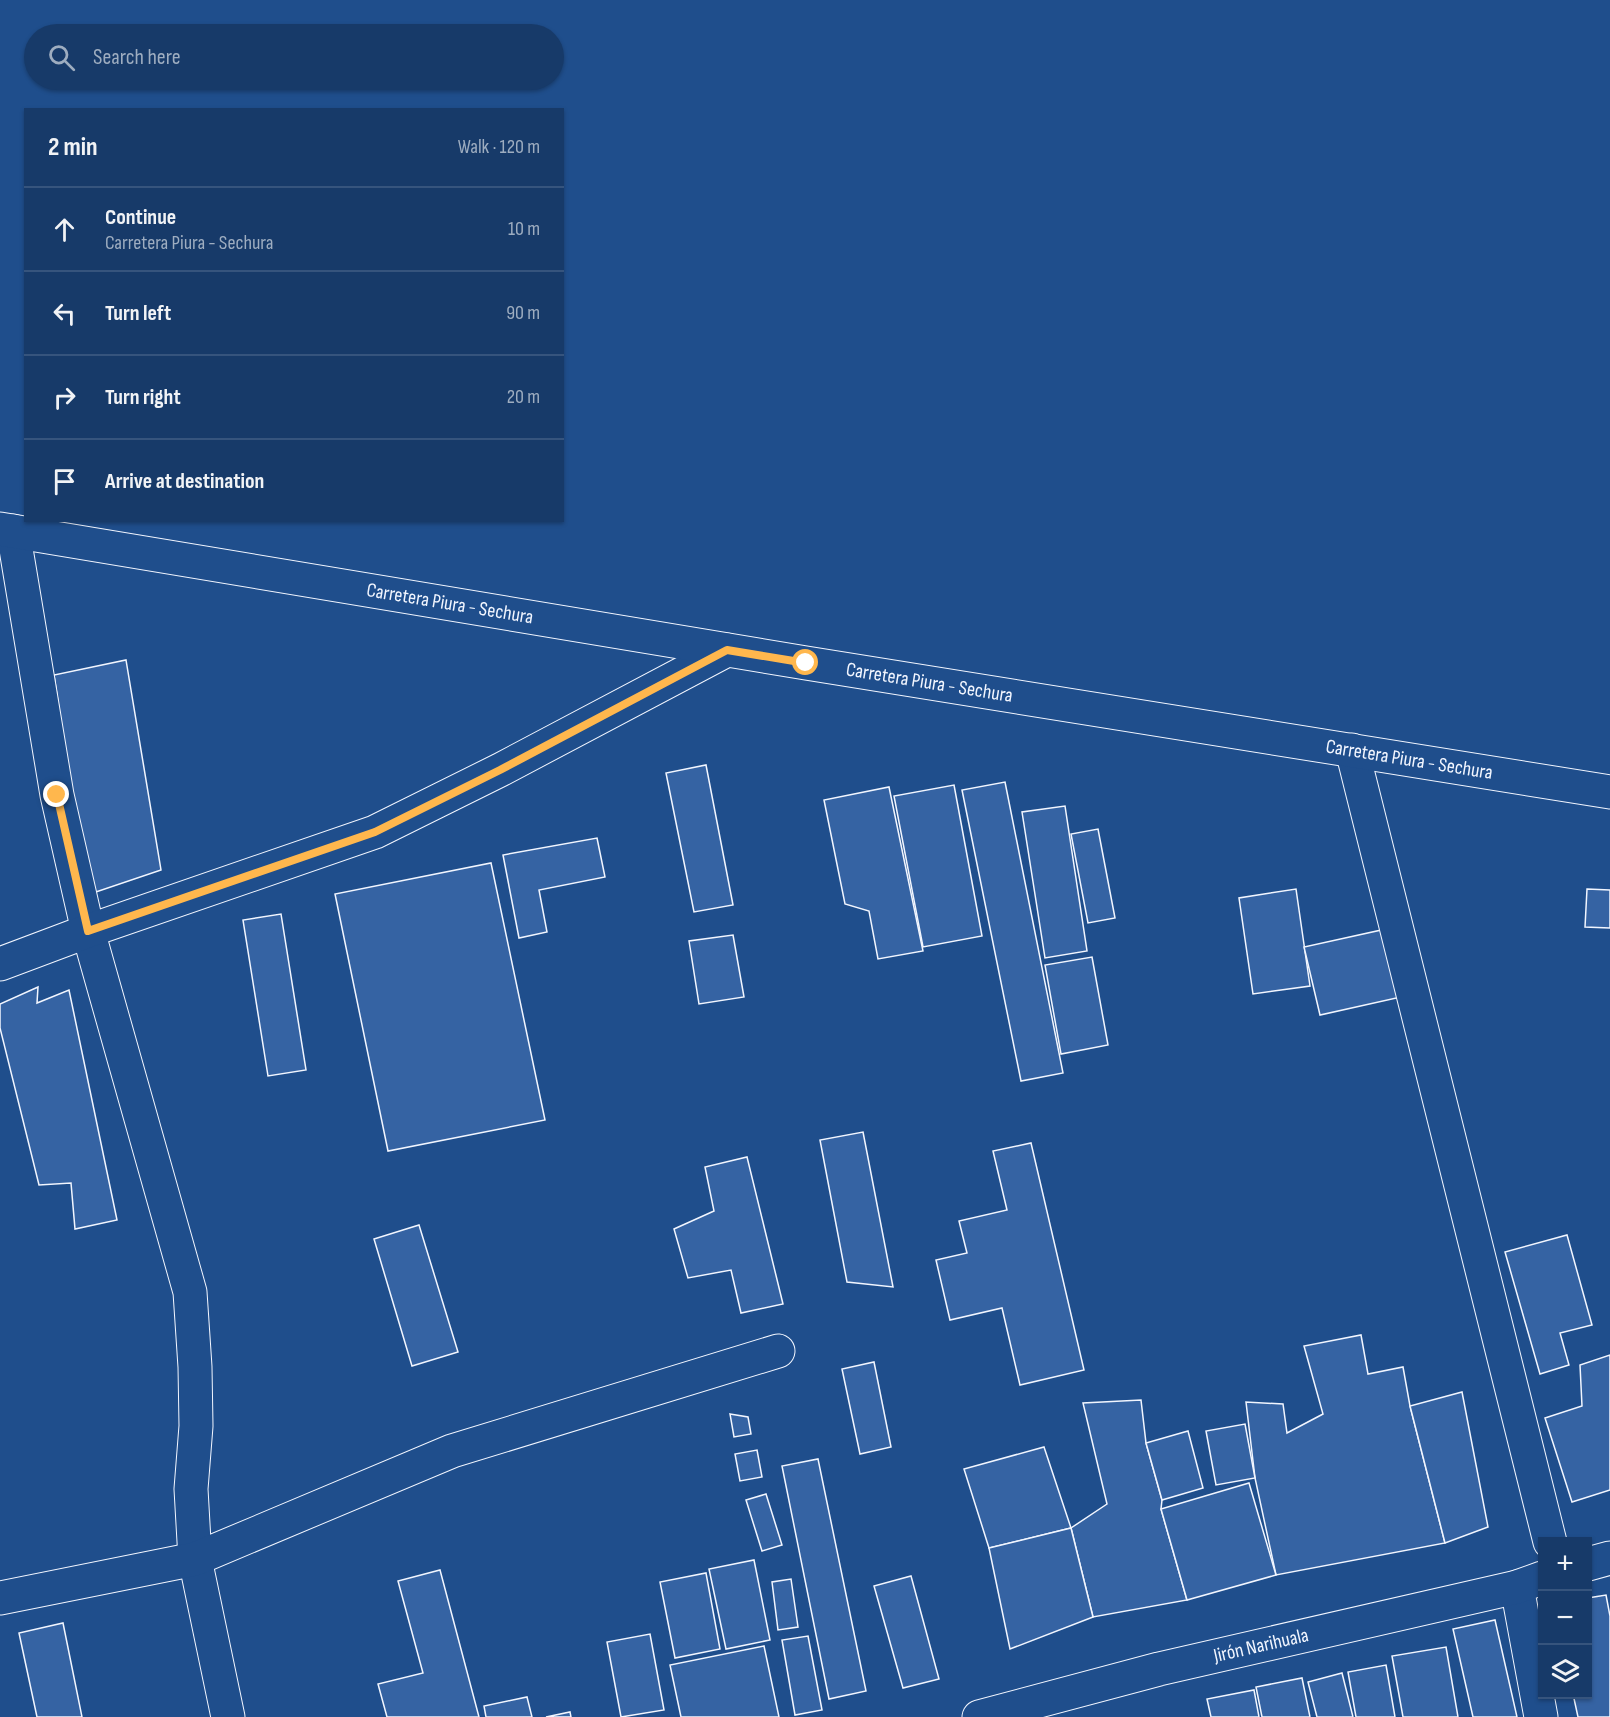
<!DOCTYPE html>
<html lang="en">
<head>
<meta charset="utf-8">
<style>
	:root { --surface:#173a69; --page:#244571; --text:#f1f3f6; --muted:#9eadc0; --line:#36547d }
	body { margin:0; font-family:"Sofia Sans Condensed",sans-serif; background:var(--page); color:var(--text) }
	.controls { position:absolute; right:18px; bottom:18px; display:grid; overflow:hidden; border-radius:0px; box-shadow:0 2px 4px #0004 }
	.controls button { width:54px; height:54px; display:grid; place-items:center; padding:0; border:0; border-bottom:2px solid var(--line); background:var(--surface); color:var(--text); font:30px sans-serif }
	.stop { position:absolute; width:18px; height:18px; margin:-14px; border:4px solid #ffb74d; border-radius:50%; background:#fff }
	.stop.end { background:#ffb74d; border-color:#fff; box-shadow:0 2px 6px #0008 }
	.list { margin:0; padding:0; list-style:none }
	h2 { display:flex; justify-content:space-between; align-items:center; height:78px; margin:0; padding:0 24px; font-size:26px }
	h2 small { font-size:20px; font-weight:400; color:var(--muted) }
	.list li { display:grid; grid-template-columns:39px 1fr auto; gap:18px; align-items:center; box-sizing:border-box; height:84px; padding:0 24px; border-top:2px solid var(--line) }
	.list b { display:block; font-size:22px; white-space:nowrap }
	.list p { margin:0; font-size:20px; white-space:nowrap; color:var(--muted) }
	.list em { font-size:20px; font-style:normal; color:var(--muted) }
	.icon { flex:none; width:33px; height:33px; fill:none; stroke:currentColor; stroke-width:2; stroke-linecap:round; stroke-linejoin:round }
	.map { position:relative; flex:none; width:1610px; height:1717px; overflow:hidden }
	.search { position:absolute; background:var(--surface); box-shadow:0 2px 4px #0004; left:24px; top:24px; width:540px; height:66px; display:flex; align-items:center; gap:15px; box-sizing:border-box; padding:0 21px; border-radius:33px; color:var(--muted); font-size:22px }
	.panel { position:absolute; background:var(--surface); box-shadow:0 2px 4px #0004; left:24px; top:108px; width:540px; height:414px; border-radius:0px }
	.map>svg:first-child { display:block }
</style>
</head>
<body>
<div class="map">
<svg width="1610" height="1717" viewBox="0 0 1610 1717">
	<rect width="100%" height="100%" fill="#1f4e8c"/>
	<g fill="#3563a3" stroke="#f2f6ff" stroke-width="1.5">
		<polygon points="126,660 161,870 87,895 54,675"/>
		<polygon points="706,765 733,905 694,912 666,773"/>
		<polygon points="1005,782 1063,1073 1021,1081 962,790"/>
		<polygon points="954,785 982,936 923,947 894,796"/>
		<polygon points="889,787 923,951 878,959 869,911 845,904 824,800"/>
		<polygon points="1065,806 1087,951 1045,958 1022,812"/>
		<polygon points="1098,829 1115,918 1088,923 1071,834"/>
		<polygon points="597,838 605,877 539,890 547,932 519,938 503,855"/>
		<polygon points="491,863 545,1120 388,1151 335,894"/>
		<polygon points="1296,889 1310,986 1253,994 1239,898"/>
		<polygon points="1587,889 1610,890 1610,928 1585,927"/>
		<polygon points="281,914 306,1070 268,1076 243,920"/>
		<polygon points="1386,929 1401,997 1320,1015 1304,947"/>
		<polygon points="733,935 744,997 699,1004 689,941"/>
		<polygon points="1092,957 1108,1045 1061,1054 1045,965"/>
		<polygon points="38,987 37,1003 69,990 117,1220 75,1229 71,1183 39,1185 0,1028 0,1004"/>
		<polygon points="863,1132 893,1287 847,1282 820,1140"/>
		<polygon points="1031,1143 1084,1370 1020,1385 1002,1308 950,1320 936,1260 967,1253 959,1221 1007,1210 993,1151"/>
		<polygon points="747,1157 783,1304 741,1313 731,1270 688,1278 674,1229 714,1211 705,1167"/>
		<polygon points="419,1225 458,1352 412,1366 374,1239"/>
		<polygon points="1567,1235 1592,1325 1560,1333 1569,1365 1540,1374 1505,1252"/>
		<polygon points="1361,1335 1368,1374 1403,1367 1410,1406 1445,1543 1276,1575 1255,1478 1246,1402 1283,1404 1287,1433 1323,1414 1304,1346"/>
		<polygon points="1610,1355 1610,1490 1572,1502 1545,1418 1582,1406 1580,1365"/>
		<polygon points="874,1362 891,1447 860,1454 842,1369"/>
		<polygon points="1462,1392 1488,1527 1445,1543 1410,1406"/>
		<polygon points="1141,1400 1146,1443 1162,1500 1161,1509 1187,1600 1093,1617 1071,1528 1107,1504 1083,1403"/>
		<polygon points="730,1414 748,1417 751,1434 734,1437"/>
		<polygon points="1245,1424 1255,1478 1216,1485 1206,1431"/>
		<polygon points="1188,1431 1203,1488 1162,1500 1146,1443"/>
		<polygon points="1044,1447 1071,1528 989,1548 964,1469"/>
		<polygon points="757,1450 762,1477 740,1481 735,1454"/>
		<polygon points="818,1459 866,1691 829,1699 782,1466"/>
		<polygon points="1249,1483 1276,1575 1187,1600 1161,1509"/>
		<polygon points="766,1494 782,1545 762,1551 746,1500"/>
		<polygon points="1071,1528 1093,1617 1010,1649 989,1548"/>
		<polygon points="754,1560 770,1640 726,1649 709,1569"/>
		<polygon points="440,1570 479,1717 387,1717 378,1684 423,1673 398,1581"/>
		<polygon points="706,1573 720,1649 675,1658 660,1582"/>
		<polygon points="911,1576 939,1679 903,1688 874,1586"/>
		<polygon points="791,1579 798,1627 778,1630 772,1582"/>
		<polygon points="1606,1595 1610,1616 1610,1717 1578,1717 1573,1694 1588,1694 1588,1598"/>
		<polygon points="1495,1620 1517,1717 1473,1717 1453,1629"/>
		<polygon points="63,1623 82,1717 37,1717 19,1633"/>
		<polygon points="650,1634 664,1710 621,1717 607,1642"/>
		<polygon points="808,1636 822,1710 795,1715 782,1640"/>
		<polygon points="764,1646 779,1717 681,1717 670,1665"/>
		<polygon points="1446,1647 1458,1717 1403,1717 1392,1656"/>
		<polygon points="1386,1665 1395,1717 1356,1717 1348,1672"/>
		<polygon points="1342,1673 1353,1717 1317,1717 1308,1682"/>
		<polygon points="1302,1678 1310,1717 1262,1717 1256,1687"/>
		<polygon points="1254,1690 1259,1717 1211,1717 1207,1699"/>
		<polygon points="527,1697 532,1717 486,1717 484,1706"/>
		<polygon points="570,1712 571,1717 546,1717"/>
	</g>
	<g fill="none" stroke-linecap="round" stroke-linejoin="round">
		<g stroke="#f2f6ff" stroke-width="35">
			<g id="minor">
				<polyline points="13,531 57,795 88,931 190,1292 195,1367 196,1426 191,1489 195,1559 228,1717"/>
				<polyline points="1352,750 1550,1542"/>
				<polyline points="0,964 88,931 375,832 500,770 727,650"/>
				<polyline points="1588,1564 1610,1558"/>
				<polyline points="1517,1587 1541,1717"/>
				<polyline points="0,1598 195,1559 452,1451 778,1351"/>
				<path id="s1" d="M 979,1717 L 1159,1669 L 1517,1587 L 1542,1578"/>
			</g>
		</g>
		<g stroke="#f2f6ff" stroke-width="35">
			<g id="major">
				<path id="s2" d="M 0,529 L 806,663 L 1610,792"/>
			</g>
		</g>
		<use href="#minor" stroke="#1f4e8c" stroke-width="33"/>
		<use href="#major" stroke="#1f4e8c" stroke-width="33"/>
	</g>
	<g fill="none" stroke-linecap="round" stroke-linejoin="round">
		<polyline stroke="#ffb74d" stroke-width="8" points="57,795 88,931 375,832 500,770 727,650 806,663"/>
	</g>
	<g text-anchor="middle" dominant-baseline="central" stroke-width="4.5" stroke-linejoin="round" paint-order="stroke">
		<g font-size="20" fill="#f2f6ff" stroke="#1f4e8c">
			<text stroke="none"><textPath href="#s2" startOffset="456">Carretera Piura - Sechura</textPath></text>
			<text stroke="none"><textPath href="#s2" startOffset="942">Carretera Piura - Sechura</textPath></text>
			<text stroke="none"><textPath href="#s2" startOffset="1428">Carretera Piura - Sechura</textPath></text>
			<text stroke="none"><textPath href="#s1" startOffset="291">Jirón Narihuala</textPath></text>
		</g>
	</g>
</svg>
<div class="controls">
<button>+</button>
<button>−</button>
<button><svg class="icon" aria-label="layers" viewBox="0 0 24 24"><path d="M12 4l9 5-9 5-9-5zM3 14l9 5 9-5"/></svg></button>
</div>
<div class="stop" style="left:806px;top:663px"></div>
<div class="stop end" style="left:57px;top:795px"></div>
<div class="search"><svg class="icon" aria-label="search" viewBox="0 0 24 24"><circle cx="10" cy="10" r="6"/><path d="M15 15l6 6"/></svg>Search here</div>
<section class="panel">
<h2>2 min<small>Walk · 120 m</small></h2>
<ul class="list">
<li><svg class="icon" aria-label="ahead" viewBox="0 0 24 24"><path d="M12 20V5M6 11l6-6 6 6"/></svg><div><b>Continue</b><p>Carretera Piura - Sechura</p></div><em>10 m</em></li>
<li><svg class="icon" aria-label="left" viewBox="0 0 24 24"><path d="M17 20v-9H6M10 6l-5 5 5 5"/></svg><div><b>Turn left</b></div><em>90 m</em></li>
<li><svg class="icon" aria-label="right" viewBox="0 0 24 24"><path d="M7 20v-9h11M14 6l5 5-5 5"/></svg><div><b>Turn right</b></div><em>20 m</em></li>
<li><svg class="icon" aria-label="arrive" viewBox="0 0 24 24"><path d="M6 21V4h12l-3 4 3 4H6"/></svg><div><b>Arrive at destination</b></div></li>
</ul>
</section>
</div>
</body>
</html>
